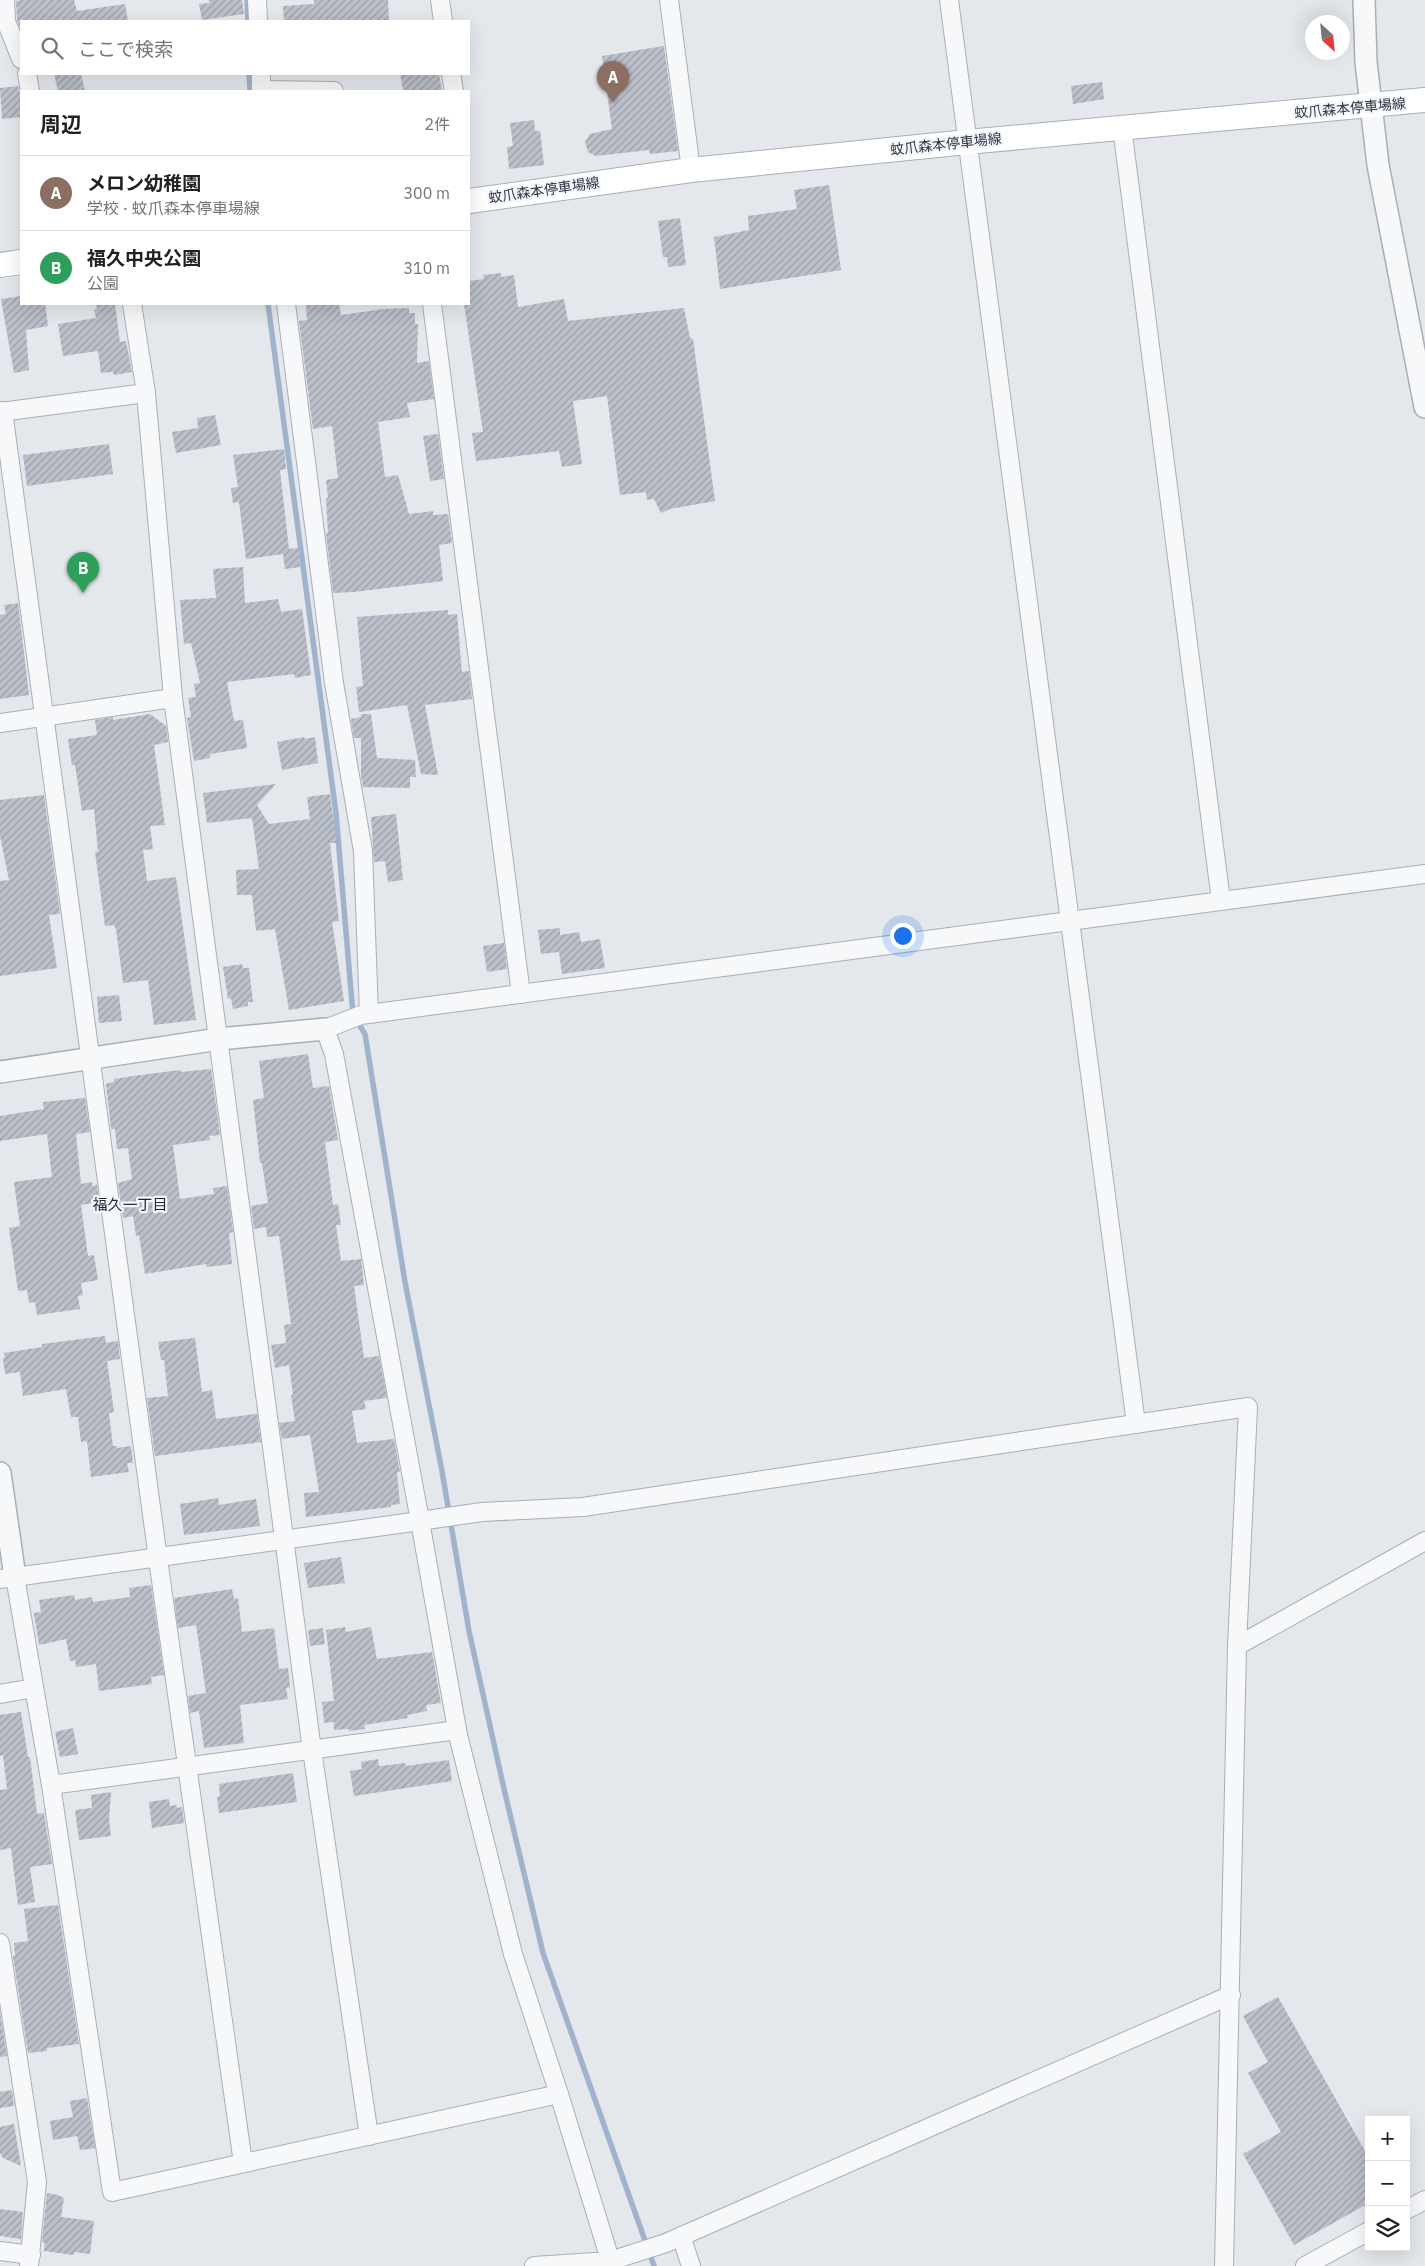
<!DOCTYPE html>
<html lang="ja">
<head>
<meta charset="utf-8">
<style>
	:root { --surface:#fff; --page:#f6f6f6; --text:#202124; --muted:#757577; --line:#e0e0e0; --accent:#0b8043 }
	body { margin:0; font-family:"IBM Plex Sans","Noto Sans JP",sans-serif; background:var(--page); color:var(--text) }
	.controls { position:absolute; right:15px; bottom:15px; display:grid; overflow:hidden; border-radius:0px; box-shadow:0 5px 20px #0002 }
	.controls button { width:45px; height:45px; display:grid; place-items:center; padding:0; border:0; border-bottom:1px solid var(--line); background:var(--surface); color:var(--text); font:25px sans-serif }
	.compass { position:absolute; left:1305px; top:15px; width:45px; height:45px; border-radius:50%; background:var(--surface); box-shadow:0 5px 20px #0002; rotate:153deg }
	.you { position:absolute; left:902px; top:935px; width:18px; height:18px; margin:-12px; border:4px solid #fff; border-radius:50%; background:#1a73e8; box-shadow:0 0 0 8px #1a73e833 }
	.badge { display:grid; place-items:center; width:32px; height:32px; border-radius:50%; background:var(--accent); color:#fff; font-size:16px; font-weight:700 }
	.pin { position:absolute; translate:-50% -41px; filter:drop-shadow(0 1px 2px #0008) }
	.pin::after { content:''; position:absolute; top:26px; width:18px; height:15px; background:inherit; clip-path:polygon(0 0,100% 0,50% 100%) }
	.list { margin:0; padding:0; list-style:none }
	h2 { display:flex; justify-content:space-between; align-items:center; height:65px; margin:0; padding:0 20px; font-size:21px }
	h2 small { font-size:16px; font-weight:400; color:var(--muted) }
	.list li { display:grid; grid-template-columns:32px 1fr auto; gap:15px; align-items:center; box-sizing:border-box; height:75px; padding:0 20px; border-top:1px solid var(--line) }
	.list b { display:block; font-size:19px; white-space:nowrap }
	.list p { margin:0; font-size:16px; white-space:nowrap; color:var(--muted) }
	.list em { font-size:16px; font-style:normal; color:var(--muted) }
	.icon { flex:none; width:28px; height:28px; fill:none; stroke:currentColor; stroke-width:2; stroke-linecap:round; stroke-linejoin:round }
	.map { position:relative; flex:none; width:1425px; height:2266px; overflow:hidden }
	.search { position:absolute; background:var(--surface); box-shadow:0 5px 20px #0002; left:20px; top:20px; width:450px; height:55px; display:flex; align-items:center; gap:12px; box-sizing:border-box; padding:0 18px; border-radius:0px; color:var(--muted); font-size:19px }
	.panel { position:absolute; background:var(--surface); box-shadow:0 5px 20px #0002; left:20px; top:90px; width:450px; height:215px; border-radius:0px }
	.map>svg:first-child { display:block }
</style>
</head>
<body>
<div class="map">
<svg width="1425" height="2266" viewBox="0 0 1425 2266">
	<defs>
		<pattern id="building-hatch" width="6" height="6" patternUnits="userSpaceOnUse" patternTransform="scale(1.25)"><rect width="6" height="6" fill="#bbc0ca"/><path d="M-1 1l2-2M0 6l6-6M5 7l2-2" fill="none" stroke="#989da6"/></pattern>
	</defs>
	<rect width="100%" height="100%" fill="#e4e7ec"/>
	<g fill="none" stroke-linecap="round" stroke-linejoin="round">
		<g stroke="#9fb4cc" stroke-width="5.5">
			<polyline points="247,0 248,21"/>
			<polyline points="249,74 250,91"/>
			<polyline points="268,304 336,813 353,1015 365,1034 405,1282 442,1471 469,1631 504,1789 543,1953 654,2266"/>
		</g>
	</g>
	<g fill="url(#building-hatch)">
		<polygon points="21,0 74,0 77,11 125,4 128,20 21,21 21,31 17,19 16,1"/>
		<polygon points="209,0 242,0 244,14 202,20 199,4 210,3"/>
		<polygon points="314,0 388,0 389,21 284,21 283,6 314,4"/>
		<polygon points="664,46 678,151 650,154 649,150 596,156 588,152 585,142 590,134 612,129 602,56"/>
		<polygon points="54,74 81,74 85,91 58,91"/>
		<polygon points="400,74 439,74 442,91 403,91"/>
		<polygon points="1102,82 1104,99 1073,104 1071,86"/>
		<polygon points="18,86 21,97 21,117 2,119 0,88"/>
		<polygon points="534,120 535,131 540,131 544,165 509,169 507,147 513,146 510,123"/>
		<polygon points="829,185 841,270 720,289 714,237 749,230 748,216 797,209 794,190"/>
		<polygon points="680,218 686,265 668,267 667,257 663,257 658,221"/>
		<polygon points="501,273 501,277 514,275 518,307 564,299 568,321 684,308 690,338 693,339 715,501 670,509 661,513 654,499 647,500 646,492 620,495 607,396 573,401 582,464 562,467 559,451 476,461 472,433 483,432 464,304 469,304 469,281 484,279 483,275"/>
		<polygon points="21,296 21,304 45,304 48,326 26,330 29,370 14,373 1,299"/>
		<polygon points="96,304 115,304 120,342 126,341 132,372 114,375 113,372 101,373 98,351 63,356 58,324 96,318 94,310 97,309"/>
		<polygon points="306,304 339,304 341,315 383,309 409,308 409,313 415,313 415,324 418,324 417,363 429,361 434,399 407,403 410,417 378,422 385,477 398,475 409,514 433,511 433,515 448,514 452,543 439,545 443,581 354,592 333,593 326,533 328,533 326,498 328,498 326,480 338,478 332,426 313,429 299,321 307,320"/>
		<polygon points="215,415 221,445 176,453 172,432 198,428 197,418"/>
		<polygon points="438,434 444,479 430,481 423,436"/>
		<polygon points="109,444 113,474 27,486 23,455"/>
		<polygon points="284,449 286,469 280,470 289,549 298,548 300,567 285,569 283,554 246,559 239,502 233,503 231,488 238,487 233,455"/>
		<polygon points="243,567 245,603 278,599 281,612 302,609 311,675 295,678 294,674 227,682 234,721 243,720 247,748 210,754 210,758 194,761 187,718 191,717 188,698 196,697 194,684 200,683 191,643 184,644 180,600 216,598 213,569"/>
		<polygon points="18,603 29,695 0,699 0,615 6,614 4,605"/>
		<polygon points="448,610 448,615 457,614 462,672 469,671 472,699 425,705 438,775 421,774 407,705 359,712 356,687 363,686 357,617"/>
		<polygon points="150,714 166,726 168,742 154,745 165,825 150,826 153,849 143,850 147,881 176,877 196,1020 154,1025 148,980 123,983 116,929 114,925 105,926 95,852 98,852 94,809 82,811 75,765 72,765 68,739 97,735 95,720 113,717 113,720"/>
		<polygon points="361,714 371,714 377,758 415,760 416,777 410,777 410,788 363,787 361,776 361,738 354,738 351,719 361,717"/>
		<polygon points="304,737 305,739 315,737 318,763 282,770 277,742"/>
		<polygon points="276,784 257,805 269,824 310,819 307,797 330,794 337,843 330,843 339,921 332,922 344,1001 289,1010 275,929 256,931 252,895 237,895 236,870 259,869 252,818 207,823 203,793"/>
		<polygon points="44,795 60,914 49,915 57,968 0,976 0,881 9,880 0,836 0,800"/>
		<polygon points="396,814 403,880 388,882 385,861 374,862 371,817"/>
		<polygon points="560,928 560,935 579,932 581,942 600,939 605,968 562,974 559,952 541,954 538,930"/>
		<polygon points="504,943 507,969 487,972 483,946"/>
		<polygon points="242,964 243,968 249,968 253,1002 248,1002 248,1006 233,1009 231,998 228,999 223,967"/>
		<polygon points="119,995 122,1021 99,1023 97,997"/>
		<polygon points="308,1054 313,1088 329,1086 338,1140 325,1142 333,1205 338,1204 341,1225 336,1225 341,1261 361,1259 364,1285 354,1286 364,1358 379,1356 387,1398 364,1401 366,1409 352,1411 357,1443 394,1439 400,1472 397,1472 400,1504 391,1505 391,1507 306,1517 304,1493 319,1492 310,1435 282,1439 279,1423 295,1421 291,1395 293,1395 289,1365 275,1368 271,1345 286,1343 284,1325 291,1324 279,1236 267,1237 266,1227 254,1229 251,1206 268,1203 262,1163 260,1163 253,1100 264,1098 259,1061"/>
		<polygon points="211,1069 220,1135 209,1136 210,1140 173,1145 180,1199 214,1194 213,1188 227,1186 233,1232 229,1233 232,1264 207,1267 206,1264 145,1274 139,1235 136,1236 133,1216 123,1218 118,1183 132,1179 128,1148 117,1149 115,1129 111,1129 106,1084 114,1082 114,1079 133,1076 180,1070 181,1072"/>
		<polygon points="85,1098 90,1132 76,1134 81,1184 92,1182 92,1186 97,1185 99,1202 81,1205 88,1256 94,1255 98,1280 81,1283 83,1295 78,1296 80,1309 37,1315 35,1302 29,1303 27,1290 18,1291 9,1228 20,1226 14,1182 52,1177 47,1134 0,1141 0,1116 44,1109 43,1102"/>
		<polygon points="105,1336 106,1343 118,1341 120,1359 107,1361 114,1412 109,1413 113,1446 117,1446 117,1448 131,1446 133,1463 127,1463 129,1472 91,1477 87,1441 81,1442 78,1417 71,1417 66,1389 23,1396 20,1372 5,1374 3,1358 5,1358 4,1353 42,1347 42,1344"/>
		<polygon points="195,1338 202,1392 212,1390 216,1419 257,1414 261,1442 155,1456 147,1398 168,1396 164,1360 161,1360 158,1342"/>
		<polygon points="218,1498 219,1505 256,1499 260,1526 184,1535 180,1504"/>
		<polygon points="341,1557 345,1583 308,1588 304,1563"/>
		<polygon points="151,1585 164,1675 151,1677 152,1684 99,1691 96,1664 76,1667 75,1660 70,1661 66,1639 39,1645 34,1613 41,1612 39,1600 74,1595 75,1600 92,1597 93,1602 130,1597 129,1588"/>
		<polygon points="232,1589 234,1599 238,1598 242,1632 274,1628 279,1669 288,1668 290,1687 286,1688 288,1699 240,1705 244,1743 204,1748 199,1711 190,1713 188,1696 206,1693 196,1625 178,1628 174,1598"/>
		<polygon points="345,1627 346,1632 371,1627 377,1659 432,1652 441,1703 426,1705 427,1711 407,1715 408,1718 364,1725 365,1729 349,1731 349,1729 334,1730 334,1722 324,1723 322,1702 334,1701 326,1630"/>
		<polygon points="323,1628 325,1644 310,1646 308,1630"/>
		<polygon points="21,1712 28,1757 30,1757 37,1814 44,1813 52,1864 30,1867 35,1902 18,1905 11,1848 0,1850 0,1790 7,1789 3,1755 0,1756 0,1715"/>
		<polygon points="73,1728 78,1754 60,1757 55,1732"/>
		<polygon points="378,1759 379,1766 381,1766 405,1763 406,1766 449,1760 452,1781 354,1796 350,1771 362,1769 361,1762"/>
		<polygon points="293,1773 297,1802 219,1813 217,1797 220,1796 219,1784"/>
		<polygon points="111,1792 109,1820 111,1836 79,1840 75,1810 92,1808 91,1795"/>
		<polygon points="169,1799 170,1806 176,1805 177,1808 182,1807 184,1823 152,1828 149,1802"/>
		<polygon points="58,1905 79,2044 47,2048 47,2051 28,2053 13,1956 15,1956 14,1943 28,1941 24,1909"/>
		<polygon points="1278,1997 1369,2158 1369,2203 1294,2245 1243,2154 1281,2132 1248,2073 1268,2062 1243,2016"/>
		<polygon points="0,2012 7,2056 0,2057"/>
		<polygon points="12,2090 14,2106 0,2108 0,2092"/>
		<polygon points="87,2098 95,2148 80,2150 77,2136 53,2140 50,2121 73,2117 70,2101"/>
		<polygon points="14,2124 21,2166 3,2158 0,2153 0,2127"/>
		<polygon points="47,2193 58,2195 64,2198 61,2217 94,2221 90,2254 74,2252 74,2255 44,2251 45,2243 42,2242"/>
		<polygon points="0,2209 23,2212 21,2239 0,2236"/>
	</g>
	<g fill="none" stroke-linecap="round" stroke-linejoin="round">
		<g stroke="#a9aeb7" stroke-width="20">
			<g id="minor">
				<polyline points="5,0 6,21 21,59"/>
				<polyline points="257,0 258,21"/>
				<polyline points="440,0 443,21"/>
				<polyline points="669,0 691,170"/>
				<polyline points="949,0 1136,1424"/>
				<polyline points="27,74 30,91"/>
				<polyline points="261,74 261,91"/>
				<polyline points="451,74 454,91"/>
				<polyline points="261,90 334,91"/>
				<polyline points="1122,127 1221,901"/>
				<polyline points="132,304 146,393 173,698 312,1750 369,2136"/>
				<polyline points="286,304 334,683 363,851 369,1014"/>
				<polyline points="432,304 521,994"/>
				<polyline points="3,411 158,1559 243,2163"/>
				<polyline points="0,412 146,393"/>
				<polyline points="0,723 173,698"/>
				<polyline points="15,1577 51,1785 112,2192 559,2094"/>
				<polyline points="0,1579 420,1521 458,1735 513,1954 559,2094 612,2266"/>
				<polyline points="1237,1646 1425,1541"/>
				<polyline points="0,1694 34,1688"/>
				<polyline points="51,1785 457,1730"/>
				<polyline points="0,1943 37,2182 29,2266"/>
				<polyline points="1406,2210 1425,2200"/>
				<polyline points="681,2236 691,2266"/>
				<polyline points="0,2251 31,2255"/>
				<polyline points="534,2266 610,2261 666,2243 1231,1995"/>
				<polyline points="1224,2266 1237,1646 1248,1407 583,1507 482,1512 420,1521 334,1054 325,1029 361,1015 1425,874"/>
				<polyline points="1305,2266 1369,2231"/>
			</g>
		</g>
		<g stroke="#a9aeb7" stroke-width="24">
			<g id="tertiary">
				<polyline points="1364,0 1366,62 1378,165 1425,407"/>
				<polyline points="0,1072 219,1039 325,1029"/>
				<polyline points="0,1473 15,1577"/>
			</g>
		</g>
		<g stroke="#a9aeb7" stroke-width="26">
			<g id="secondary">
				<polyline points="469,201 691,170 967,142 1425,100"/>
				<polyline points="0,265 21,262"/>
			</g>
		</g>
		<use href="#minor" stroke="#f7f8fa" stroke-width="18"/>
		<use href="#tertiary" stroke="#f7f8fa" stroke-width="21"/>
		<use href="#secondary" stroke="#fff" stroke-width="24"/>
	</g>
	<g text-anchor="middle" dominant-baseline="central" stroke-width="4.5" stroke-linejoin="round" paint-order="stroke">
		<g font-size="14" fill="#2b3445" stroke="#f4f6f9">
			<text transform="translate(1350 108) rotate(-5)">蚊爪森本停車場線</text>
			<text transform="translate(946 144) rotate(-6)">蚊爪森本停車場線</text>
			<text transform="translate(544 190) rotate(-8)">蚊爪森本停車場線</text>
		</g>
		<g font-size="15" fill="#1d2536" stroke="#f4f6f9">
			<text x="130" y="1204">福久一丁目</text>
		</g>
	</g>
</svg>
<div class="controls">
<button>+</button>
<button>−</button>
<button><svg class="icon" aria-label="layers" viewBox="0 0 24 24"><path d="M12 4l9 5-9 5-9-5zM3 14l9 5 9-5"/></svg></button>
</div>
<svg class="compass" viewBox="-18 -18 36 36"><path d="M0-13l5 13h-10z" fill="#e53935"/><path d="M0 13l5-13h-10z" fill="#757577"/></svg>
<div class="you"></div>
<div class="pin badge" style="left:613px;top:102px;background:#8d6e63">A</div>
<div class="pin badge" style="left:83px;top:593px;background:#2e9e5b">B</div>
<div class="search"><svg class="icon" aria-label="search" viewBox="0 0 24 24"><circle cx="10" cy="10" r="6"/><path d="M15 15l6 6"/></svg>ここで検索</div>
<section class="panel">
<h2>周辺<small>2件</small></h2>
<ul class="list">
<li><span class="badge" style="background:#8d6e63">A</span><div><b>メロン幼稚園</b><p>学校 · 蚊爪森本停車場線</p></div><em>300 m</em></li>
<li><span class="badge" style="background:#2e9e5b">B</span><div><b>福久中央公園</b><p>公園</p></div><em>310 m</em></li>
</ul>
</section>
</div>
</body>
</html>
